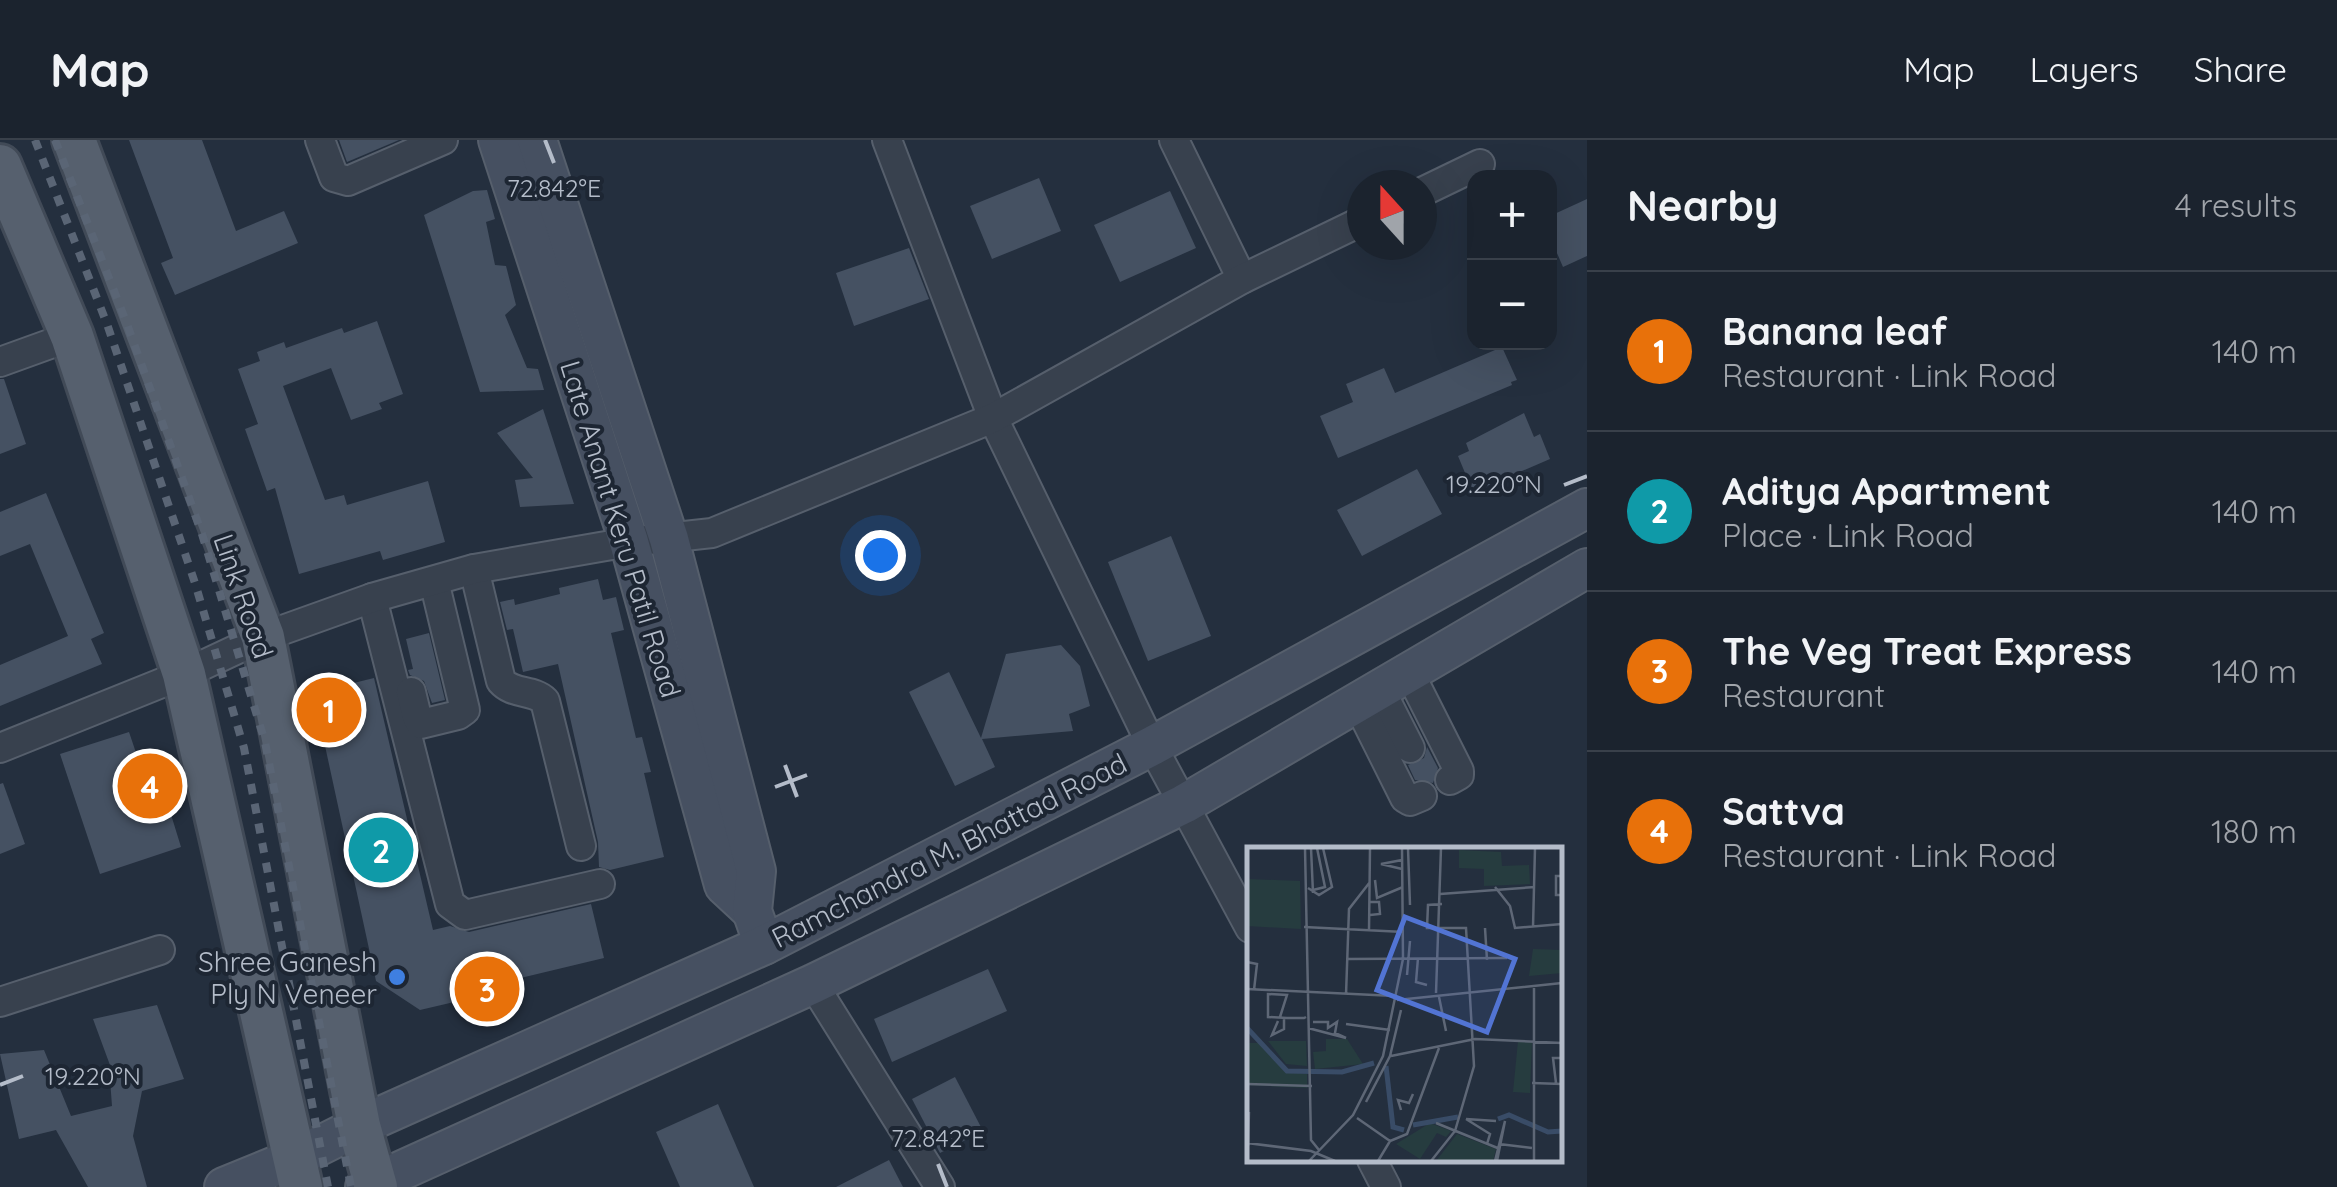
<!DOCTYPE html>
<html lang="en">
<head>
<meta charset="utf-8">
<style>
	:root { --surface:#1b232e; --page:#282f3a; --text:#f1f3f6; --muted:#a0a4aa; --line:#39404a; --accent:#db2777 }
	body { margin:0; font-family:Quicksand,sans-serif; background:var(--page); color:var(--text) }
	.controls { position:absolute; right:30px; top:30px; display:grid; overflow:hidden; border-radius:20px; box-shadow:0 10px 40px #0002 }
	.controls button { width:90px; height:90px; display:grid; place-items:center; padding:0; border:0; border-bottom:2px solid var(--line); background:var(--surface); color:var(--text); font:50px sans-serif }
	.compass { position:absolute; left:1347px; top:30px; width:90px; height:90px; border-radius:50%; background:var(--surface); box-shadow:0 10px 40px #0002; rotate:339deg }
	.you { position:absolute; left:880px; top:415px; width:35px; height:35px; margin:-25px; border:8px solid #fff; border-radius:50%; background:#1a73e8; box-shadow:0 0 0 15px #1a73e833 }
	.badge { display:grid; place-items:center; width:65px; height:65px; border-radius:50%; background:var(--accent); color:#fff; font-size:32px; font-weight:700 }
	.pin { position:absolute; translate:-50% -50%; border:5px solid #fff; box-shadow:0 2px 10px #0006 }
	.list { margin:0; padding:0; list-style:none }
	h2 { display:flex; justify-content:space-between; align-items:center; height:130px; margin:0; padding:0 40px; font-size:42px }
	h2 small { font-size:32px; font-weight:400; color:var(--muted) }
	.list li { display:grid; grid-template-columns:65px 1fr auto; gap:30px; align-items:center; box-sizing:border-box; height:160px; padding:0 40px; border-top:2px solid var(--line) }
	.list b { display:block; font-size:38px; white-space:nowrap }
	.list p { margin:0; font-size:32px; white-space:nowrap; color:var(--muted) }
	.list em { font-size:32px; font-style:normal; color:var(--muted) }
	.map { position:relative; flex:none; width:1587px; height:1047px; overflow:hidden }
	header { display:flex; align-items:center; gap:60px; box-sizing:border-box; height:140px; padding:0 50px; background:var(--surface); border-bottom:2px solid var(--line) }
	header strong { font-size:48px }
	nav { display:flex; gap:55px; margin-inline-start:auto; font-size:35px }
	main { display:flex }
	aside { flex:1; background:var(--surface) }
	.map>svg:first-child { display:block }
</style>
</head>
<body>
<header>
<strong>Map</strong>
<nav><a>Map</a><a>Layers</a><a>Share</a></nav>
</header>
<main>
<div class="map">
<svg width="1587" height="1047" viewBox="0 0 1587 1047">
	<rect width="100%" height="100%" fill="#242f3e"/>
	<g fill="#455162">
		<polygon points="129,0 202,0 236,91 284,71 298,103 175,155 161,123 173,118"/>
		<polygon points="339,0 399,0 347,22"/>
		<polygon points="1039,38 1061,91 992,119 970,66"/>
		<polygon points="487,50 495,79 486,82 495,125 506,126 516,165 505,175 527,228 538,229 544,250 480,252 424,75 473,51"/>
		<polygon points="1170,51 1196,108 1120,142 1094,85"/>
		<polygon points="1587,59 1587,116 1563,127 1550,97 1550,76"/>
		<polygon points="909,108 929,159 854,186 836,133"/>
		<polygon points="377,181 403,254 379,263 382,269 351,280 331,228 283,246 325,360 344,355 347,365 428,341 445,402 383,420 380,411 299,434 275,348 267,351 245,289 258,284 238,229 260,221 257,212 284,202 286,208 342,188 344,193"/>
		<polygon points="1502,207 1517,240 1511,242 1512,245 1338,318 1320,276 1353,262 1346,244 1384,228 1395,253"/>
		<polygon points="0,239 4,239 26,304 0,314"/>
		<polygon points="543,269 574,364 520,367 515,340 533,338 497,293"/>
		<polygon points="1524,273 1534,297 1540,294 1550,319 1473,352 1458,316 1469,311 1466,303"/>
		<polygon points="1417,329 1442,374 1362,416 1337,370"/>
		<polygon points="46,353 104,493 91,499 102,524 0,566 0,525 68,496 30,404 0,416 0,372"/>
		<polygon points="1171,396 1211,496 1148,521 1108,422"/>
		<polygon points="598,439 603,460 616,457 624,490 611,493 636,598 642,597 651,632 644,633 664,717 610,730 599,727 598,702 558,524 523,532 513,489 507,490 500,462 514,459 515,465 560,454 559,448"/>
		<polygon points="429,493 445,560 432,563 424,541 410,535 408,530 413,529 406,499"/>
		<polygon points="1061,505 1080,526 1090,566 1069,574 1073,591 982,599 995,627 955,646 909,552 949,532 981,598 1006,514"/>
		<polygon points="374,538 433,790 450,786 469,792 591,764 604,818 495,844 497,852 420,870 376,841 322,592 330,591 321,551"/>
		<polygon points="129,592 152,660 165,655 181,707 100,734 60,614"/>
		<polygon points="1427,607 1438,628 1433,643 1415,640 1408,625 1424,618"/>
		<polygon points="3,643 25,704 0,714 0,644"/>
		<polygon points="988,829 1007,871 892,922 874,879"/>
		<polygon points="157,865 184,939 142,951 133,996 147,1047 88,1047 56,990 19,999 0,914 44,910 71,976 112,966 110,939 114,936 93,879"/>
		<polygon points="955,937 983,991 940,1013 912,959"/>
		<polygon points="718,964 754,1047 680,1047 656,992"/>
		<polygon points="889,1020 903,1047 836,1047"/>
	</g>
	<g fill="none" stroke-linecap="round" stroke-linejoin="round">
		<g stroke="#565f6c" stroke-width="32">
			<g id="street">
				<polyline points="320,0 334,37 348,41 443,0"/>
				<polyline points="887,0 993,278 1152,606 1250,788"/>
				<polyline points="1174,0 1242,139"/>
				<polyline points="1422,52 1480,24"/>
				<polyline points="0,222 72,196"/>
				<path d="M 474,429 L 501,541 C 513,555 533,549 545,561 L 581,706"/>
				<polyline points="372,458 450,764 465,775 600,744"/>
				<polyline points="1409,532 1459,631 1459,635 1450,640"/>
				<polyline points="1380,549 1410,608"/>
				<polyline points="411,552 417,577 421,584 458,575 465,570 434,441"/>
				<polyline points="1357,562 1405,658 1410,661 1422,656"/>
				<polyline points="0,608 184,534 263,497 372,458 474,429 629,402 712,393 993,278 1242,139 1362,81"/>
				<polyline points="813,844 940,1047"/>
				<polyline points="0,862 160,810"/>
				<polyline points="1372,1020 1386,1047"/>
			</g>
		</g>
		<g stroke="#565f6c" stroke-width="42">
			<g id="secondary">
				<polyline points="498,0 629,402 724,745 752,771"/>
				<polyline points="537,0 669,399 756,731 752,771 764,805"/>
				<polyline points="224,1047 295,1018 359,986 764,805 1152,606 1587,368"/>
				<polyline points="365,1047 813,844 1184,664 1587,428"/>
			</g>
		</g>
		<g stroke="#414a57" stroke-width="48">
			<g id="primary">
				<polyline points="74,0 263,497 359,986 376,1047"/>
				<polyline points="0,26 72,196 184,534 301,1047"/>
			</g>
		</g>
		<use href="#street" stroke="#38414e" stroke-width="28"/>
		<use href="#secondary" stroke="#465061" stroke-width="38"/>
		<use href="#primary" stroke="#56606e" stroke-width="42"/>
		<g stroke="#5a6575" stroke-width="8" stroke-dasharray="10 10" stroke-linecap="butt">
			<polyline points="35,0 107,184 195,443 244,608 328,1047"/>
			<polyline points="55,0 127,184 202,394 265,602 351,1047"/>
		</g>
	</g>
	<path fill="none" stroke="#b4bcc9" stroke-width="4" d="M 545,0 L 554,23M 1564,345 L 1587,336M 785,625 L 797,657M 775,647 L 807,635M 0,945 L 23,936M 938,1024 L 947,1047"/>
	<circle fill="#3f7fe0" stroke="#1d2633" stroke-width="4" cx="397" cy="837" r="10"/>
	<g text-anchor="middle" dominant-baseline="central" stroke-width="8" stroke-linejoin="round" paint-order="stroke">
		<g font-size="28" fill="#b4bcc9" stroke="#1d2633">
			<text transform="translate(621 389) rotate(73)">Late Anant Keru Patil Road</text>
			<text transform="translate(244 456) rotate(71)">Link Road</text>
			<text transform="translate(949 710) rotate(-27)">Ramchandra M. Bhattad Road</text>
		</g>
		<g font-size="28" fill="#b4bcc9" stroke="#1d2633" text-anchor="end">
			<text x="377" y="821">Shree Ganesh<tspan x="377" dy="32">Ply N Veneer</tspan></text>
		</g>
	</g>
	<g transform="translate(1247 707)">
		<rect width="315" height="315" fill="#242f3e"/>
		<path d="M 212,3 L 254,5 L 255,19 L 282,18 L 283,37 L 237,39 L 237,22 L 212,21 ZM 0,32 L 53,34 L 54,82 L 0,79 ZM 286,102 L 315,103 L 315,126 L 282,129 ZM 79,192 L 100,192 L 116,217 L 68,222 L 66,205 L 79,204 ZM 21,194 L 59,194 L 60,219 L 39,217 ZM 271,194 L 285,195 L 283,246 L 266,245 ZM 0,196 L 16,196 L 37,224 L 60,227 L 60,241 L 0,238 ZM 183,276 L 204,284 L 199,290 L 190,286 L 173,312 L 149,297 ZM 210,287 L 249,302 L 246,314 L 189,314 Z" fill="#263c3f"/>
		<path fill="none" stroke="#394c67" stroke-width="5" d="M 0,181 L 40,224 L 95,225 L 127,216M 139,219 L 146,280 L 157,283M 251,272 L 262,268 L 301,285 L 315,284M 166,278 L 211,270"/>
		<path fill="none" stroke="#5e6776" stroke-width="2.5" d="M 58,1 L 64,293 L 72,303M 64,1 L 66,46M 161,1 L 163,58M 155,13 L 134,17 L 155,22M 315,29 L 309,29 L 309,48 L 315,48M 128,33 L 130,51 L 156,40M 248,40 L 263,59 L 268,81 L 315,77M 61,41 L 72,48 L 85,40 L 76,1M 66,43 L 78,40 L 70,1M 193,47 L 288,40M 123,68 L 133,67 L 132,55 L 123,55M 57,80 L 157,85M 286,80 L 288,1M 238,81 L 240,113M 122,84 L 123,1M 171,111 L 169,135 L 180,138M 100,112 L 260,111M 0,115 L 10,117 L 7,143M 160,128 L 163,94M 0,142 L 148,149M 189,146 L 194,1M 99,148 L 102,62 L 123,35M 192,150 L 199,184M 150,153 L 315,136M 33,170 L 40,148 L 21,147 L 21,170 L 40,171 L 57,171 L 59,170M 31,174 L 25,188 L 37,182 L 37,170M 99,177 L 143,183M 61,181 L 99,191 L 88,186 L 90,175 L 81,181 L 81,175 L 66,175M 144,209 L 228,192 L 315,196M 285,236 L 315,237M 309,236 L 306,211 L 315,211M 0,237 L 65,239M 119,255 L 143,209 L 154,163M 154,263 L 151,253 L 162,256 L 166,247M 110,271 L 143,294M 219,272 L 243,287 L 240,297M 219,272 L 249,274M 189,276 L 253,302M 0,296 L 64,304 L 88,314M 252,297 L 285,301M 1,299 L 2,265M 62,314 L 106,268 L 136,209 L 156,112 L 155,1M 131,314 L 143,294 L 160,287 L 192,201M 184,314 L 208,284 L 227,219 L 219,81 L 180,81 L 181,58 L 195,57M 248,314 L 258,274 L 250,314M 287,314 L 287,138"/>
		<path fill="#5274d3" fill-opacity="0.15" stroke="#5274d3" stroke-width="5" d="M 158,70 L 268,112 L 240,185 L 130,143 Z"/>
		<rect width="315" height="315" fill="none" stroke="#b4bcc9" stroke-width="5"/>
	</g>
	<g font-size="25" text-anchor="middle" fill="#b4bcc9" stroke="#1d2633" stroke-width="8" stroke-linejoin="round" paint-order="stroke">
		<text x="554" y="57">72.842°E</text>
		<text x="1494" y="353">19.220°N</text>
		<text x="93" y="945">19.220°N</text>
		<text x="938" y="1007">72.842°E</text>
	</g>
</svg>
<div class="controls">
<button>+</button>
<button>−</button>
</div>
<svg class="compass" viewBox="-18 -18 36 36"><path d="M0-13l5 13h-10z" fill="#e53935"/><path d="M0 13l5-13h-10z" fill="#a0a4aa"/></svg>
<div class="you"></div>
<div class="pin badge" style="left:329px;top:570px;background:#e8710a">1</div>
<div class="pin badge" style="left:381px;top:710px;background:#0f9aa8">2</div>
<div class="pin badge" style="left:487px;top:849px;background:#e8710a">3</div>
<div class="pin badge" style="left:150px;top:646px;background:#e8710a">4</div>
</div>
<aside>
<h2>Nearby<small>4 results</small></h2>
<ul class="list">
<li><span class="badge" style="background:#e8710a">1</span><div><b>Banana leaf</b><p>Restaurant · Link Road</p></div><em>140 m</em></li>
<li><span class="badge" style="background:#0f9aa8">2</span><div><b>Aditya Apartment</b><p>Place · Link Road</p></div><em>140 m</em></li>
<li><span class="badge" style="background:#e8710a">3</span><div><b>The Veg Treat Express</b><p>Restaurant</p></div><em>140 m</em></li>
<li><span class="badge" style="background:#e8710a">4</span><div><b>Sattva</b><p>Restaurant · Link Road</p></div><em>180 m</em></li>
</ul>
</aside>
</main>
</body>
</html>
